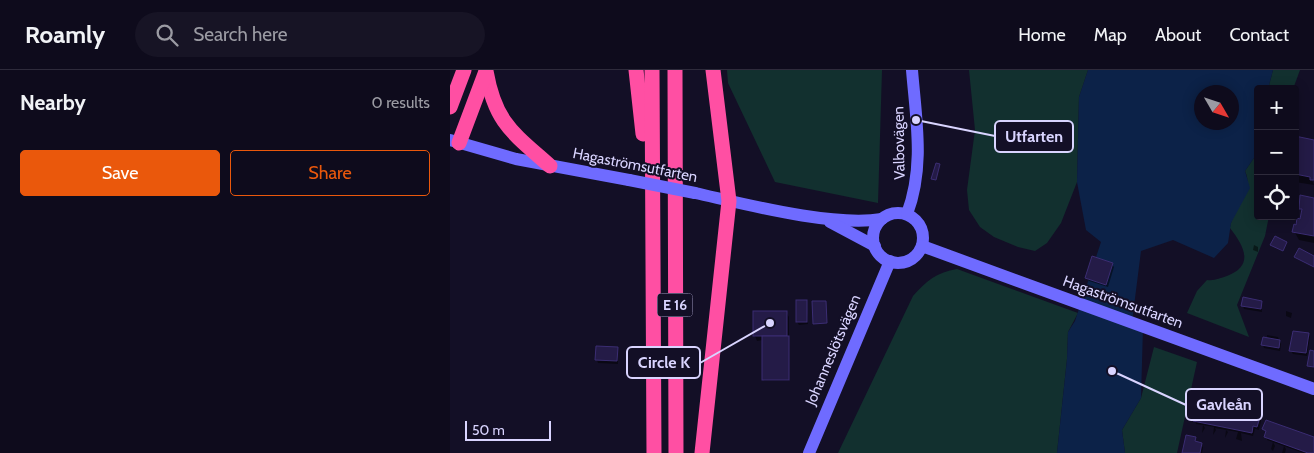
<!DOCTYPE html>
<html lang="en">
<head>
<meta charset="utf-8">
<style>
	:root { --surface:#0e0b1c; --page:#171425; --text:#f1f3f6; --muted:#9b9ba3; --line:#2e2b3b; --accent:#ea580c }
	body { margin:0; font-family:Cabin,sans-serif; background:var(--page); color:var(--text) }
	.controls { position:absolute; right:15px; top:15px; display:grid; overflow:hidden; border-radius:5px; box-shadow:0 2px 12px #0003 }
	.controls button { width:45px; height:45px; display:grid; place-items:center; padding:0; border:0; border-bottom:1px solid var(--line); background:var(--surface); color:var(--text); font:25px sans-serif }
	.compass { position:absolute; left:744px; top:15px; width:45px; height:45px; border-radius:50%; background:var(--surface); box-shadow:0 2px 12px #0003; rotate:129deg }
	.scale { position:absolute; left:15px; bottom:12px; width:86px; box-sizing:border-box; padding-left:5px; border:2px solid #d9d4ff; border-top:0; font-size:14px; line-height:18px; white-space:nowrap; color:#d9d4ff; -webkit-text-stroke:4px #130f26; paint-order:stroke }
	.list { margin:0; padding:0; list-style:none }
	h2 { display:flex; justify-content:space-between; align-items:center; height:65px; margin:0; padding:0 20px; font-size:21px }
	h2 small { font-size:16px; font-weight:400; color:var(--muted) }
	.actions { display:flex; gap:10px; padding:15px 20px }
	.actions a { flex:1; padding:11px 0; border:1px solid var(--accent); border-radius:5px; text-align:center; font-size:18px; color:var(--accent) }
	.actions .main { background:var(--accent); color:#fff }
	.icon { flex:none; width:28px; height:28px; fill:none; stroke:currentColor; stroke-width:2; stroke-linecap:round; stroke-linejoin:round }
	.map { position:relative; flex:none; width:864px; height:383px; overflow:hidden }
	header { display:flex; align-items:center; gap:30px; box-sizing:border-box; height:70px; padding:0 25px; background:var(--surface); border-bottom:1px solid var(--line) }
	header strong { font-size:24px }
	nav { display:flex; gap:28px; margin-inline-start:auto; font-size:18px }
	.search { width:350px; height:45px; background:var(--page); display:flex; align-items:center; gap:12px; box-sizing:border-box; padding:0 18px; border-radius:28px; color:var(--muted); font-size:19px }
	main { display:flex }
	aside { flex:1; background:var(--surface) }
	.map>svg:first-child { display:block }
</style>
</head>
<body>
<header>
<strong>Roamly</strong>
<div class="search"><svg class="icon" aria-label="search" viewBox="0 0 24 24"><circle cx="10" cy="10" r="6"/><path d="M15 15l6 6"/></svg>Search here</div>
<nav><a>Home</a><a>Map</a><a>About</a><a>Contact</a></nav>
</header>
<main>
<aside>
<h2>Nearby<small>0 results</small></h2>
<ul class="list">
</ul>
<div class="actions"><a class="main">Save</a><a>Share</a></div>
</aside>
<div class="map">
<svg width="864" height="383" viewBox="0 0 864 383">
	<rect width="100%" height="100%" fill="#130f26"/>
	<g fill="#12302f">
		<polygon points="277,0 432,0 428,133 325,112 278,13"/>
		<polygon points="519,0 638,0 629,27 627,112 611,153 597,173 585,181 568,177 544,167 530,157 519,140 517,120 525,60"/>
		<polygon points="823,0 850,0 843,19 818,19"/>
		<path d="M 808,82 L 808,146 L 819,146 L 815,166 L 787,235 L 799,267 L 737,243 L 747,221 L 757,210 C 765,211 770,208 777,206 C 804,196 795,177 780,158 C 783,137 805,123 795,101 Z"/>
		<path d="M 507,199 L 628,243 L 618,262 L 617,289 L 607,383 L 388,383 L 463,226 C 476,211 487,202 507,199 Z"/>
		<polygon points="704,277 747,292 727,383 675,383 672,360 691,328"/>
	</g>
	<path fill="#0c2248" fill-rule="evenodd" d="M 638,0 L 823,0 L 818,19 L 808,19 L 808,82 L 795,101 L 800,118 L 781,153 L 778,173 L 764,188 L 723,170 L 691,181 L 682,252 L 693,257 L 691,328 L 672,360 L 675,383 L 607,383 L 617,289 L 618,262 L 625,251 L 651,172 L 636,160 L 627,112 L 629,27 ZM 752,22 L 782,22 L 782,52 L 752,52 Z"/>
	<g fill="#0007">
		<polygon points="864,71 864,109 861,108 864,115 845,112 845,91"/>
		<polygon points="864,129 864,173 849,170 844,161 847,147 851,151 853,142 850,137 848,140 849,134"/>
		<polygon points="804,175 808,177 808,182 803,180"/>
		<polygon points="662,194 664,197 658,217 639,211 637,208"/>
		<polygon points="356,231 358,254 349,255 347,252"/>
		<polygon points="811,232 812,242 794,239 793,236"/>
		<polygon points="836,241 842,243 841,248 836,246"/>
		<polygon points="336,242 339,247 339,311 314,311 313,270 307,271 305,266"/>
		<polygon points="858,264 860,267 857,286 843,284 841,281"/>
		<polygon points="817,265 828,267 831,274 830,281 814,278 813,275 817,269"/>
		<polygon points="167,279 168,294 148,293 147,290"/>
		<polygon points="742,343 809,348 811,351 809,360 805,359 803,366 791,363 792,371 786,369 788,362 776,360 778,362 775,368 776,360 765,358 766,360 763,365 764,357 753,355 755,358 752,363 753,355 746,354 745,347"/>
		<polygon points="814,359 864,368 864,383 853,383 817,370 817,363"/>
		<polygon points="745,368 747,373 753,377 752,383 733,383"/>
		<polygon points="823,372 825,376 823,381 821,379"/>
		<polygon points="834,376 836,379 835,383 832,383"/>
	</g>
	<g fill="#241b47" stroke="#3b2d73">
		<polygon points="845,66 864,70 864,110 860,110 860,107 845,104"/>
		<polygon points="486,93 490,94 486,110 481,109"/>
		<polygon points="850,125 864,128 864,166 842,162 844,154 846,155 847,148 850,149 852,139 849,139"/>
		<polygon points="825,166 837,172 833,181 820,175"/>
		<polygon points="849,178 864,186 864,197 844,187"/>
		<polygon points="642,186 663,193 656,215 635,208"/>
		<polygon points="793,227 812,231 811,239 791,236"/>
		<rect x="346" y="230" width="11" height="22"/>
		<polygon points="362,231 376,231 377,253 363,254"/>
		<rect x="303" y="241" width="34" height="25"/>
		<polygon points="843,261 859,263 856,283 839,281"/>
		<rect x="312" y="266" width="27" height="44"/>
		<polygon points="813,267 830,270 829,278 811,275"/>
		<polygon points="146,276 168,277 167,291 145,290"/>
		<polygon points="860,280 864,281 864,297 857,296"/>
		<polygon points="742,333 810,347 807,357 803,356 802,363 743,351 745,344 740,343"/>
		<polygon points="816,350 864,367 864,383 858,383 814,367 816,361 812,359"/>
		<polygon points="736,365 746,367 745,371 752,373 750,383 732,383"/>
	</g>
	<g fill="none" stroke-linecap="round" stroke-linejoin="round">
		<g stroke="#6f6bff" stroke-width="12">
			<polyline points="0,70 66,89 179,110"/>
			<path d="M 245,123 C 295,134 382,157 432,149"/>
			<circle cx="448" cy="168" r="25"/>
			<path d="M 457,144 C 475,96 466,50 462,0"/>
			<polyline points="380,152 425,176"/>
			<polyline points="472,176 864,319"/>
			<polyline points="359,383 440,191"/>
		</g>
		<g stroke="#ff4fa3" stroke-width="15">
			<polyline points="186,0 193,64"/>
			<polyline points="202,0 204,383"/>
			<polyline points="225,0 226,383"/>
			<path d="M 36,1 C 45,53 63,63 100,96"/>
			<polyline points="0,37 14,0"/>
			<polyline points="9,73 35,4"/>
			<polyline points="252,383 279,131 263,0"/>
		</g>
		<polyline stroke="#6f6bff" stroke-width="12" points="179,110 245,123"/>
	</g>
	<g text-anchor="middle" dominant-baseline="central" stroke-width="4" stroke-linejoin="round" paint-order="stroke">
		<rect fill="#130f26" stroke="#9e99be" stroke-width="1" x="207.5" y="223.5" width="35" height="23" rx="4"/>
		<g font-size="14" font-weight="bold" fill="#d9d4ff">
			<text x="225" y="235">E 16</text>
		</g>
		<g font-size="15" fill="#d9d4ff" stroke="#130f26">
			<text transform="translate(449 73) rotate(-91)">Valbovägen</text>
			<text transform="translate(185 95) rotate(11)">Hagaströmsutfarten</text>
			<text transform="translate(673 232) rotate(20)">Hagaströmsutfarten</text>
			<text transform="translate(383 280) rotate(-67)">Johanneslötsvägen</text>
		</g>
	</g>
	<path fill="none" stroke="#d9d4ff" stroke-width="2" d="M466 50L545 66M320 253L250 293M662 301L736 335"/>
	<g fill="#d9d4ff" stroke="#130f26" stroke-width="2">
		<circle cx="466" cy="50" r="5"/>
		<circle cx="320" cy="253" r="5"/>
		<circle cx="662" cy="301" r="5"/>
	</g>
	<g fill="#130f26" stroke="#d9d4ff" stroke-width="2">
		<rect x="545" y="51" width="78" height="31" rx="5"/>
		<rect x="177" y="277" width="73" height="31" rx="5"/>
		<rect x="736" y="319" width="76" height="31" rx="5"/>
	</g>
	<g font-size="16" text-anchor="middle" font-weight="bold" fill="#d9d4ff">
		<text x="584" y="72">Utfarten</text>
		<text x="214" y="298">Circle K</text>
		<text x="774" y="340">Gavleån</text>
	</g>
</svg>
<div class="controls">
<button>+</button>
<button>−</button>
<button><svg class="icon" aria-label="locate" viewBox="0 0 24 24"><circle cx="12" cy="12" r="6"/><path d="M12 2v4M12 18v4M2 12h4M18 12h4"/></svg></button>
</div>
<svg class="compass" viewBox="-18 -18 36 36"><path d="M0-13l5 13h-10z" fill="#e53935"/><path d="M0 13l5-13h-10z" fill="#9b9ba3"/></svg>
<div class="scale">50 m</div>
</div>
</main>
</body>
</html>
